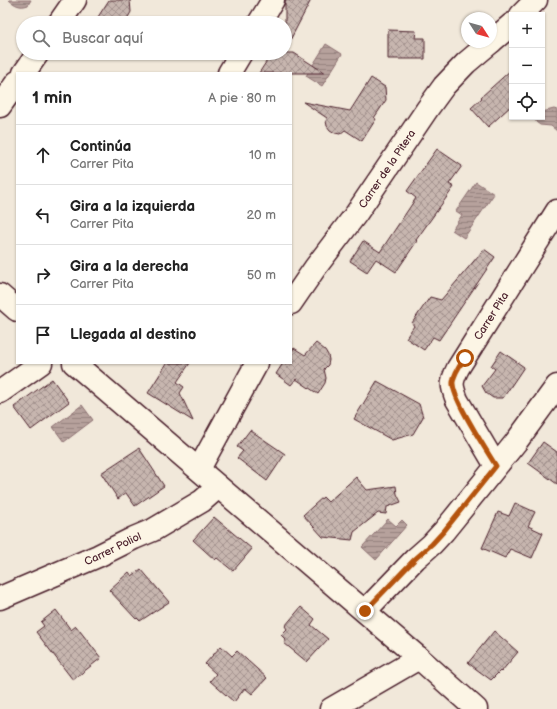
<!DOCTYPE html>
<html lang="es">
<head>
<meta charset="utf-8">
<style>
	:root { --surface:#fff; --page:#f6f6f6; --text:#222; --muted:#767676; --line:#e0e0e0 }
	body { margin:0; font-family:"Balsamiq Sans",sans-serif; background:var(--page); color:var(--text) }
	.controls { position:absolute; right:12px; top:12px; display:grid; overflow:hidden; border-radius:0px; box-shadow:0 1px 3px #0004 }
	.controls button { width:36px; height:36px; display:grid; place-items:center; padding:0; border:0; border-bottom:1px solid var(--line); background:var(--surface); color:var(--text); font:20px sans-serif }
	.compass { position:absolute; left:461px; top:12px; width:36px; height:36px; border-radius:50%; background:var(--surface); box-shadow:0 1px 3px #0004; rotate:126deg }
	.stop { position:absolute; width:12px; height:12px; margin:-9px; border:3px solid #b45309; border-radius:50%; background:#fff }
	.stop.end { background:#b45309; border-color:#fff; box-shadow:0 1px 4px #0008 }
	.list { margin:0; padding:0; list-style:none }
	h2 { display:flex; justify-content:space-between; align-items:center; height:52px; margin:0; padding:0 16px; font-size:17px }
	h2 small { font-size:13px; font-weight:400; color:var(--muted) }
	.list li { display:grid; grid-template-columns:26px 1fr auto; gap:12px; align-items:center; box-sizing:border-box; height:60px; padding:0 16px; border-top:1px solid var(--line) }
	.list b { display:block; font-size:15px; white-space:nowrap }
	.list p { margin:0; font-size:13px; white-space:nowrap; color:var(--muted) }
	.list em { font-size:13px; font-style:normal; color:var(--muted) }
	.icon { flex:none; width:22px; height:22px; fill:none; stroke:currentColor; stroke-width:2; stroke-linecap:round; stroke-linejoin:round }
	.map { position:relative; flex:none; width:557px; height:709px; overflow:hidden }
	.search { position:absolute; background:var(--surface); box-shadow:0 1px 3px #0004; left:16px; top:16px; width:276px; height:44px; display:flex; align-items:center; gap:10px; box-sizing:border-box; padding:0 14px; border-radius:22px; color:var(--muted); font-size:15px }
	.panel { position:absolute; background:var(--surface); box-shadow:0 1px 3px #0004; left:16px; top:72px; width:276px; height:292px; border-radius:0px }
	.map>svg:first-child { display:block }
</style>
</head>
<body>
<div class="map">
<svg width="557" height="709" viewBox="0 0 557 709">
	<defs>
		<pattern id="water-rules" width="6" height="5" patternUnits="userSpaceOnUse"><rect width="6" height="5" fill="#b6a19c"/><path d="M0 2.5h6" fill="none" stroke="#96837f"/></pattern>
		<pattern id="building-cross-hatch" width="8" height="8" patternUnits="userSpaceOnUse"><rect width="8" height="8" fill="#c7b6af"/><path d="M0 0l8 8M0 8l8-8" fill="none" stroke="#a4938f"/></pattern>
	</defs>
	<rect width="100%" height="100%" fill="#f1e8da"/>
	<filter id="ink" filterUnits="userSpaceOnUse"><feTurbulence type="fractalNoise" baseFrequency=".025" numOctaves="2"/><feDisplacementMap in="SourceGraphic" scale="8" xChannelSelector="R" yChannelSelector="G"/><feConvolveMatrix kernelMatrix="1 2 1 2 8 2 1 2 1" color-interpolation-filters="sRGB"/></filter>
	<g filter="url(#ink)">
		<g fill="url(#water-rules)" stroke="#8b6d6f">
			<path d="M 9,0 L 31,0 L 28,5 C 20,8 15,5 9,0 Z"/>
			<polygon points="326,44 342,54 322,86 306,76"/>
			<polygon points="554,109 557,110 557,131 551,126 540,125 536,122 536,117 542,117 542,112"/>
			<polygon points="476,182 494,194 464,238 452,230 462,215 456,211"/>
			<polygon points="82,405 93,420 64,442 53,427"/>
			<polygon points="388,519 396,526 402,520 407,525 376,560 362,547"/>
		</g>
		<g fill="url(#building-cross-hatch)" stroke="#4a1f2b">
			<polygon points="109,0 130,0 131,12 125,23 94,23"/>
			<polygon points="285,0 311,0 285,50"/>
			<polygon points="388,30 416,31 415,38 425,38 425,59 388,59"/>
			<polygon points="272,53 294,53 325,73 259,73"/>
			<polygon points="512,69 512,105 488,127 471,108 482,98 481,97"/>
			<polygon points="371,78 385,87 386,100 374,118 376,119 362,141 345,130 340,134 335,133 330,130 327,126 326,121 327,118 303,102 350,111"/>
			<polygon points="437,149 462,166 449,184 454,187 416,240 417,241 396,272 376,259 367,272 350,261 363,241 380,252 416,198 407,191"/>
			<polygon points="484,249 495,257 439,340 433,337 424,350 406,338 414,326 412,323 430,297 441,300"/>
			<polygon points="316,343 325,350 328,355 329,360 328,365 324,369 326,378 325,383 318,394 296,379 291,385 276,374 283,363 291,363 291,352 294,348 305,355"/>
			<polygon points="501,351 524,367 503,398 493,398 486,393 482,386 495,369 491,366"/>
			<polygon points="167,363 190,363 177,382 184,387 180,393 193,421 148,393"/>
			<polygon points="52,379 69,402 31,430 14,407"/>
			<polygon points="377,381 419,404 423,417 413,434 392,440 354,419"/>
			<polygon points="250,430 285,454 267,481 237,458 243,451 237,447"/>
			<polygon points="543,442 557,452 557,484 528,463"/>
			<polygon points="139,448 164,486 135,506 126,493 118,499 101,473"/>
			<polygon points="356,477 367,490 396,486 397,494 401,502 387,507 386,514 378,513 354,532 352,540 323,537 303,515 323,497 328,502"/>
			<polygon points="515,503 535,512 528,526 543,533 532,558 510,549 505,558 482,548 498,512 509,516"/>
			<polygon points="214,517 252,549 233,571 217,558 215,560 193,540"/>
			<polygon points="141,569 169,602 140,621 137,618 136,619 109,590 129,572 132,576"/>
			<polygon points="301,607 315,619 311,625 328,639 307,662 284,643 286,640 281,635 287,629 285,626"/>
			<polygon points="56,610 71,630 76,626 101,658 73,680 36,632 44,626 41,622"/>
			<polygon points="494,631 518,652 501,672 500,671 491,680 468,663"/>
			<polygon points="221,646 232,656 237,651 267,678 252,694 245,688 234,702 210,681 216,674 205,664"/>
		</g>
		<g fill="none" stroke-linecap="round" stroke-linejoin="round">
			<g stroke="#4a1f2b" stroke-width="25">
				<g id="street">
					<polyline points="521,15 536,0"/>
					<polyline points="59,23 75,0"/>
					<polyline points="259,23 273,0"/>
					<polyline points="491,42 512,24"/>
					<polyline points="24,73 38,53"/>
					<polyline points="229,73 241,53"/>
					<polyline points="0,106 17,82"/>
					<polyline points="0,295 17,310"/>
					<path id="s1" d="M 291,303 L 315,268 L 356,214 L 428,108 L 444,86 L 466,63 L 491,42"/>
					<polyline points="74,363 419,658 476,709"/>
					<polyline points="0,392 41,363"/>
					<path id="s2" d="M 496,466 L 457,400 C 451,385 451,382 458,368 L 557,211"/>
					<polyline points="199,469 257,363"/>
					<path id="s3" d="M 0,598 L 98,556 L 134,538 L 153,530 L 202,501 L 218,487"/>
					<polyline points="365,611 415,559 432,544 444,531 516,442 557,386"/>
					<polyline points="331,709 419,658"/>
				</g>
			</g>
			<use href="#street" stroke="#fcf5e5" stroke-width="22"/>
		</g>
	</g>
	<g fill="none" stroke-linecap="round" stroke-linejoin="round" filter="url(#ink)">
		<path stroke="#b45309" stroke-width="5" d="M 365,611 L 415,559 L 432,544 L 444,531 L 496,466 C 487,451 451,397 453,382 C 454,373 460,365 465,358"/>
	</g>
	<g text-anchor="middle" dominant-baseline="central" stroke-width="3" stroke-linejoin="round" paint-order="stroke">
		<g font-size="11" fill="#4a1f2b" stroke="#fcf5e5">
			<text stroke="none"><textPath href="#s1" startOffset="165">Carrer de la Pitera</textPath></text>
			<text stroke="none"><textPath href="#s2" startOffset="172">Carrer Pita</textPath></text>
			<text stroke="none"><textPath href="#s3" startOffset="123">Carrer Poliol</textPath></text>
		</g>
	</g>
</svg>
<div class="controls">
<button>+</button>
<button>−</button>
<button><svg class="icon" aria-label="locate" viewBox="0 0 24 24"><circle cx="12" cy="12" r="6"/><path d="M12 2v4M12 18v4M2 12h4M18 12h4"/></svg></button>
</div>
<svg class="compass" viewBox="-18 -18 36 36"><path d="M0-13l5 13h-10z" fill="#e53935"/><path d="M0 13l5-13h-10z" fill="#767676"/></svg>
<div class="stop" style="left:465px;top:358px"></div>
<div class="stop end" style="left:365px;top:611px"></div>
<div class="search"><svg class="icon" aria-label="search" viewBox="0 0 24 24"><circle cx="10" cy="10" r="6"/><path d="M15 15l6 6"/></svg>Buscar aquí</div>
<section class="panel">
<h2>1 min<small>A pie · 80 m</small></h2>
<ul class="list">
<li><svg class="icon" aria-label="ahead" viewBox="0 0 24 24"><path d="M12 20V5M6 11l6-6 6 6"/></svg><div><b>Continúa</b><p>Carrer Pita</p></div><em>10 m</em></li>
<li><svg class="icon" aria-label="left" viewBox="0 0 24 24"><path d="M17 20v-9H6M10 6l-5 5 5 5"/></svg><div><b>Gira a la izquierda</b><p>Carrer Pita</p></div><em>20 m</em></li>
<li><svg class="icon" aria-label="right" viewBox="0 0 24 24"><path d="M7 20v-9h11M14 6l5 5-5 5"/></svg><div><b>Gira a la derecha</b><p>Carrer Pita</p></div><em>50 m</em></li>
<li><svg class="icon" aria-label="arrive" viewBox="0 0 24 24"><path d="M6 21V4h12l-3 4 3 4H6"/></svg><div><b>Llegada al destino</b></div></li>
</ul>
</section>
</div>
</body>
</html>
